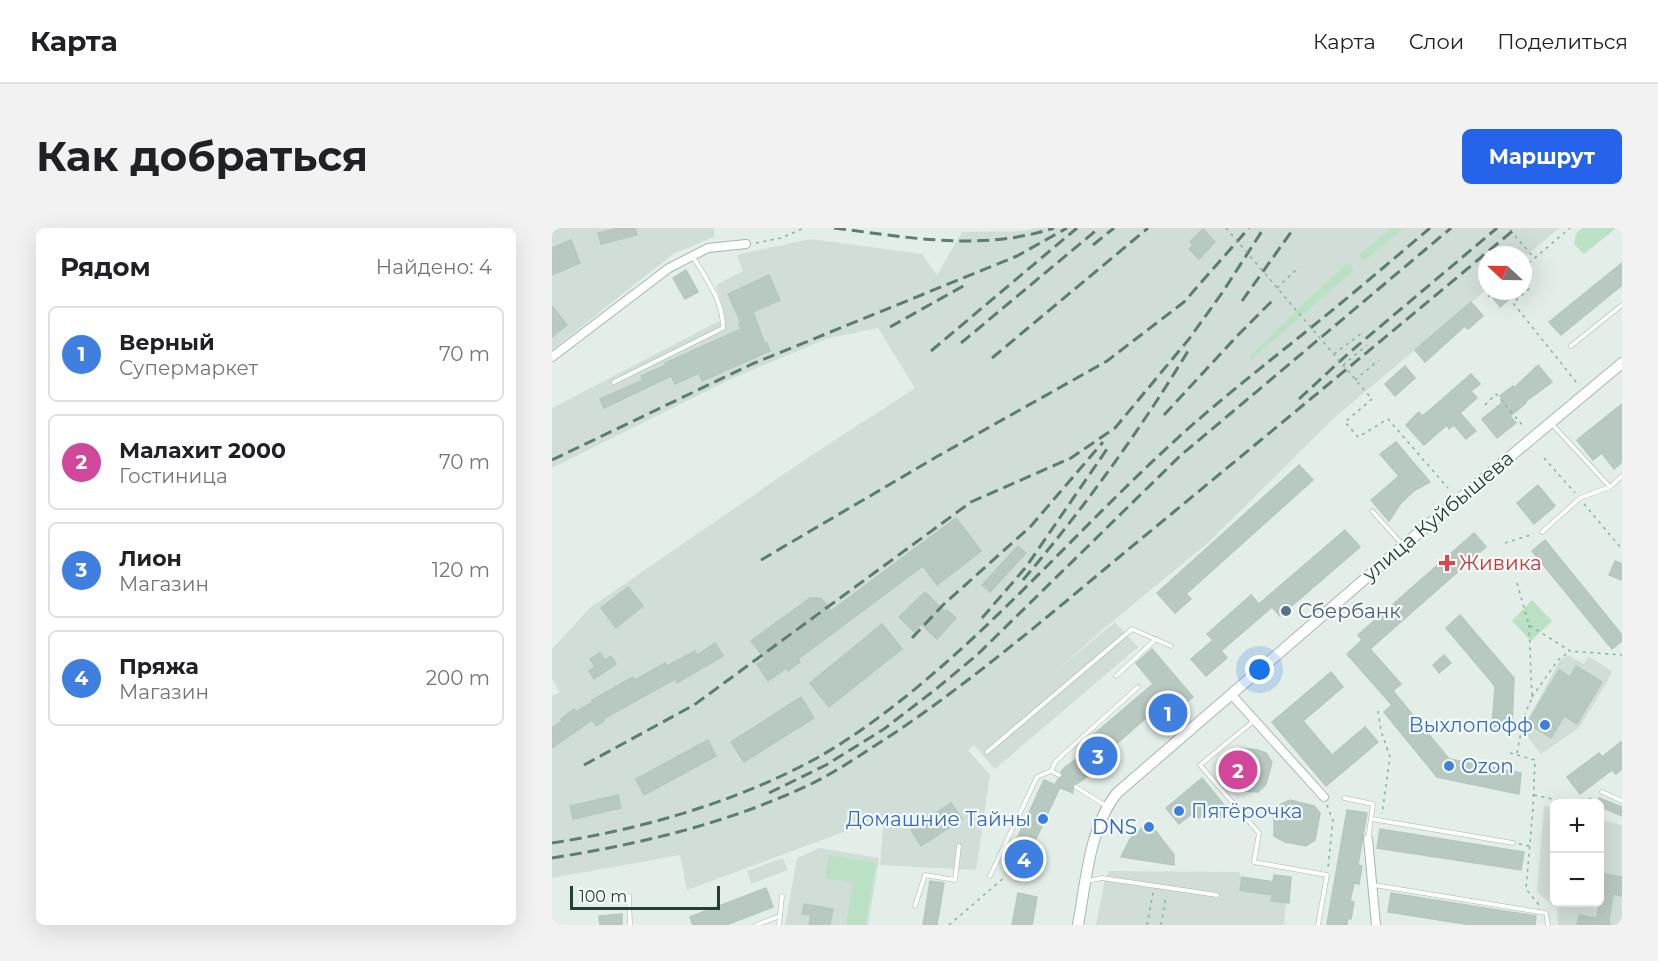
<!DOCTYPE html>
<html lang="ru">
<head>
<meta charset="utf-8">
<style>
	:root { --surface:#fff; --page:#f2f2f2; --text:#202124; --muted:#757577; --line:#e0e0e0; --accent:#2563eb }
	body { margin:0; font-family:Montserrat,sans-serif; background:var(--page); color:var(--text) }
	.controls { position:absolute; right:18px; bottom:18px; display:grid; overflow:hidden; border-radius:9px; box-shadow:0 6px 24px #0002 }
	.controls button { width:54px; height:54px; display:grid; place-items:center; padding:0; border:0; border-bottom:2px solid var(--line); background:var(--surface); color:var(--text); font:30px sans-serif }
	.compass { position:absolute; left:926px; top:18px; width:54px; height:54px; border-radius:50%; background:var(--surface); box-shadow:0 6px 24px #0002; rotate:292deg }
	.scale { position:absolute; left:18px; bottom:15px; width:150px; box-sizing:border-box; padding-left:6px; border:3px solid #214137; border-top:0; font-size:16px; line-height:21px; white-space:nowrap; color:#214137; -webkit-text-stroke:4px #f4faf7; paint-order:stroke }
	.you { position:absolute; left:708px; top:442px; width:21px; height:21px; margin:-15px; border:4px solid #fff; border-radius:50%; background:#1a73e8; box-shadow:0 0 0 9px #1a73e833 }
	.badge { display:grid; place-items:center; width:39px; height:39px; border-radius:50%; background:var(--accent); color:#fff; font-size:20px; font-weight:700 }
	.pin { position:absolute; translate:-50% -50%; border:3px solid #fff; box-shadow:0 2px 6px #0006 }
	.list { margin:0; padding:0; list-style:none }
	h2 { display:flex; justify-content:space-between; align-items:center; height:78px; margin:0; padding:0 24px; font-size:26px }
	h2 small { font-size:20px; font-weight:400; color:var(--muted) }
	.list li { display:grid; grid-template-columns:39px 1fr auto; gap:18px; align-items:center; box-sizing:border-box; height:96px; margin:0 12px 12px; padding:0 12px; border:2px solid var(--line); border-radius:9px }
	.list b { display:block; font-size:22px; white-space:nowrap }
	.list p { margin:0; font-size:20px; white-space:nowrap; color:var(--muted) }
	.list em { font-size:20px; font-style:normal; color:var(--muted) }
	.map { position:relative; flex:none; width:1070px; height:697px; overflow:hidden; border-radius:9px }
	header { display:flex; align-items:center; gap:36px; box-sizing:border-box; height:84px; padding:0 30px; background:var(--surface); border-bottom:2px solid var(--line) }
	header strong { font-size:28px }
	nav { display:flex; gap:33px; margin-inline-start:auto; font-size:21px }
	.intro { display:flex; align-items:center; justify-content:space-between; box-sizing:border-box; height:144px; padding:0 36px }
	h1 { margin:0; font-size:42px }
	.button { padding:15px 27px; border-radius:9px; background:var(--accent); color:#fff; font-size:21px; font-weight:700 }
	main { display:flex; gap:36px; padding:0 36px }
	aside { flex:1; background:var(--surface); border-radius:9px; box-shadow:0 6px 24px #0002 }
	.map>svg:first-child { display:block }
</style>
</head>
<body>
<header>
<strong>Карта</strong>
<nav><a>Карта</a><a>Слои</a><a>Поделиться</a></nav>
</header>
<div class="intro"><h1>Как добраться</h1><a class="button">Маршрут</a></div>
<main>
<aside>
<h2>Рядом<small>Найдено: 4</small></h2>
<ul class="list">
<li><span class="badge" style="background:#3f7fe0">1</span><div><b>Верный</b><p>Супермаркет</p></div><em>70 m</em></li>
<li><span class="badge" style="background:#d1479c">2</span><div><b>Малахит 2000</b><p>Гостиница</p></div><em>70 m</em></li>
<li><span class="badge" style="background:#3f7fe0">3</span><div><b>Лион</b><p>Магазин</p></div><em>120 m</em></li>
<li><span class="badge" style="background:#3f7fe0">4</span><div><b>Пряжа</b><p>Магазин</p></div><em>200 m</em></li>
</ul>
</aside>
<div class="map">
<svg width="1070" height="697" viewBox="0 0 1070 697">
	<rect width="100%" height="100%" fill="#e3eee8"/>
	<g fill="#d1ded7">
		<polygon points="0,0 162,0 162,9 121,26 0,122"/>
		<polygon points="482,0 1007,0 971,30 971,27 935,27 935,61 782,190 657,314 555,398 504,443 563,394 586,419 443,541 422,517 416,522 438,547 424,642 328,637 332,589 135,662 128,627 0,650 0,468 8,464 0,451 0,421 39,379 254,231 363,160 326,100 274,111 179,151 0,240 0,180 173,90 164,57 191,43 185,27 258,11 370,26 385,47 410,4 474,3"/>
		<polygon points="1016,427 1032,436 1036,428 1060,443 1055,454 1027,500 989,526 971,503 974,495 1008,432"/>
		<polygon points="992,578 1002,580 1002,674 1048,674 1048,592 1070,597 1070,697 1006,697 1005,681 985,664"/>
		<polygon points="268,620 327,630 316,697 233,697 245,630"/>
		<polygon points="231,630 236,642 199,656 195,643"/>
		<polygon points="557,643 687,644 690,649 721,653 722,647 739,649 737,675 734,675 732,697 544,697 553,651"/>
	</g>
	<g fill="#bae1c3">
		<polygon points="839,0 852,0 812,33 807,27"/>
		<polygon points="1030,0 1064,0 1032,26 1022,16 1024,6"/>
		<polygon points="796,35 802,42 699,132 697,129 750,77"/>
		<polygon points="980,372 1000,393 979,413 960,393"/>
		<polygon points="277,627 324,635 313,697 294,697 301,655 273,650"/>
	</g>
	<g fill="#b8c9c1" stroke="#b4c8bf" stroke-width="1.5">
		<polygon points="66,0 83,0 85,7 49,16 46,5"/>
		<polygon points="651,1 663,14 647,31 637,21 641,17 638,14"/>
		<polygon points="19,12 28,35 0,47 0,20"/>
		<polygon points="1070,35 1070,57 1009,107 997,94"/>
		<polygon points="134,42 146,64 133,71 121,50"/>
		<polygon points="217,47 228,72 201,84 213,116 215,115 218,123 150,153 147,145 123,156 119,148 52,180 48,171 91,152 89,148 114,137 113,135 189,101 187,96 189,95 176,66"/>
		<polygon points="950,63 967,63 948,79 941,70"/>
		<polygon points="919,74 931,88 916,101 913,98 873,134 863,122"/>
		<polygon points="0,78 15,97 0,109"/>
		<polygon points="986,137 1000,154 973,174 974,175 958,188 964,195 945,210 930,191 952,173 948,168 961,158 962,160"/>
		<polygon points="853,138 863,150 843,168 833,156"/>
		<polygon points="919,146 928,156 919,163 925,170 908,185 924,203 914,211 902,197 897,201 895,197 872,217 854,197 867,184 870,188 879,181"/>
		<polygon points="1070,176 1070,234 1062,241 1050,225 1041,232 1025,212"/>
		<polygon points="844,214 878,254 863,262 849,275 837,293 819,272 847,248 828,226"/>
		<polygon points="747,237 761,252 634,366 639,371 623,385 605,365"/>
		<polygon points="986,257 1003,278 982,296 965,275"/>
		<polygon points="404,290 429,323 385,357 371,338 246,431 248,434 236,443 234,440 216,453 205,436 213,431 199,413 258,370 269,370 279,383"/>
		<polygon points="793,302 808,319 728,388 720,379 669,423 675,430 654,448 639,431 661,412 655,406 699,367 707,376"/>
		<polygon points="922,305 934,319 818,421 849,456 841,463 897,531 969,545 967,566 885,549 832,484 840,477 795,426 810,412 806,407"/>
		<polygon points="993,312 1070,407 1070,413 1060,421 980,323"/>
		<polygon points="466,318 474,325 438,364 430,357"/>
		<polygon points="1063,333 1070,336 1070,352 1057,347"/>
		<polygon points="76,359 91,378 64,400 49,380"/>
		<polygon points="373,364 393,384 395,382 404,390 385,411 369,396 362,404 347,389"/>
		<polygon points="908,387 962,450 960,501 940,498 943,458 894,400"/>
		<polygon points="330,396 350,421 277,479 258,455"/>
		<polygon points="163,415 171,428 125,455 123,451 51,491 52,493 44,498 40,492 0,520 0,500 10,493 9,491 22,481 24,484 41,474 40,472 81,449 83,452 113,435 115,438 143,423 145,427"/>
		<polygon points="600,421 641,469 617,489 608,478 542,535 546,540 526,555 521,556 521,565 506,559 508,559 470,641 454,634 492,552 503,557 506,551 511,548 509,544 511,541 533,524 528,518 601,456 584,435"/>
		<polygon points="48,425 53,432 59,428 64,436 42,451 37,443 43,439 38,431"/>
		<polygon points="892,427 899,435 887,445 881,437"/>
		<polygon points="1024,438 1050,454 1025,496 1012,488 999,510 975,495 1007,442 1018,449"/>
		<polygon points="779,444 791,459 751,493 780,527 813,499 826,514 774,558 720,494"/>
		<polygon points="249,469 262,490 192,534 179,514"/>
		<polygon points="156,512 164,528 92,567 84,551"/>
		<polygon points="1070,513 1070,541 1064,546 1060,542 1028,566 1015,549 1047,525 1050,529"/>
		<polygon points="688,520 706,522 714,525 720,534 714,556 706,564 691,563 679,559 674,553 672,542 676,531 681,523"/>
		<polygon points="650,550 676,582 668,589 660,579 647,590 642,584 627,596 614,580"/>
		<polygon points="66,567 69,580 21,591 18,578"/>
		<polygon points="1047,570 1070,579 1070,588 1047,578"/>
		<polygon points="738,572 762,578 768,585 763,612 754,618 733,614 722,608 722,585 729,576"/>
		<polygon points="399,575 410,591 369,618 359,602"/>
		<polygon points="795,582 815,585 806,637 810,638 807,656 802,655 798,673 802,674 799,691 796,690 795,697 780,697 775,696"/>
		<polygon points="597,594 622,627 622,637 569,629 578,611"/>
		<polygon points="828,601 972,624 969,642 825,620"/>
		<polygon points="1047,645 1070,649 1070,668 1061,666 1057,692 1058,697 1025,697 1027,687 1045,690 1049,664 1047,664"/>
		<polygon points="722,647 739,649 737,675 719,673 720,667 688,662 690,649 721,654"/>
		<polygon points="378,653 392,655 385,697 371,697"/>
		<polygon points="214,660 221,679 174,697 141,697 138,689"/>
		<polygon points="466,665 485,669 480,697 460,697"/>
		<polygon points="839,665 984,688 983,697 919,697 836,684"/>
		<polygon points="252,676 281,681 278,697 257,697 259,687 250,686"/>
		<polygon points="70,686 70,697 48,697 47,688"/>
	</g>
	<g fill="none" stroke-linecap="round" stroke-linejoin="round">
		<g stroke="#a5b7af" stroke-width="5">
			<g id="service">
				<polyline points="1019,118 1070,77"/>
				<path d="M 62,154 L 171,100 C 171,73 155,52 141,29"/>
				<polyline points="999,195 1058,259"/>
				<polyline points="820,283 851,317"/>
				<polyline points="990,304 1028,270 1058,259 1070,248"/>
				<polyline points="564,448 604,411"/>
				<polyline points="703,492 648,537 707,605 702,634 775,647 766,697"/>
				<polyline points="435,524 580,401 619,418"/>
				<polyline points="499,543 504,533 586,459"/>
				<polyline points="524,559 554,578"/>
				<polyline points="1050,564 1070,573"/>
				<polyline points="792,570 821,576 816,611"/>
				<polyline points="820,591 961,615"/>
				<polyline points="438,648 485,549 499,543 507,547"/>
				<polyline points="535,653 550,650 665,667"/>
				<polyline points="822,657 994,685 996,697"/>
				<polyline points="77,668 78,697"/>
				<polyline points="363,678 373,647 403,652 407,618"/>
				<polyline points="204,697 228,688"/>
				<polyline points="227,697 230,668"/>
			</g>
		</g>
		<g stroke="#a5b7af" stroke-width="10">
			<g id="minor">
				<polyline points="0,129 117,40 156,20 194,16"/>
				<polyline points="679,466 772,569"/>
				<polyline points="816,611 824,697"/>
			</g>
		</g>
		<g stroke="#a5b7af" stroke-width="12">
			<path id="tertiary" d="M 526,697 C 534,654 537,600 565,565 L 851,318 L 1070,135"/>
		</g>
		<g stroke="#80b4a2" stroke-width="1.5" stroke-dasharray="3 4.5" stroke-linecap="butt">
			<polyline points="958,2 982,30"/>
			<polyline points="204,15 229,10 252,0"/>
			<polyline points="929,26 935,33"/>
			<polyline points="971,40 1018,0"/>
			<polyline points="971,49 979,59 961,75 1025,155"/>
			<polyline points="725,60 747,39"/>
			<polyline points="936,69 943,63"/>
			<polyline points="782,126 810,105"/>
			<polyline points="791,137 815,117"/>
			<polyline points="803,152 827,132"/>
			<polyline points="820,171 793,194 806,209 836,191 896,260"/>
			<polyline points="933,177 944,166 972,199"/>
			<polyline points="992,230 1023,265"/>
			<polyline points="1032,276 1070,321"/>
			<polyline points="953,315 982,306"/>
			<polyline points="965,355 977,397 1018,423 1070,427"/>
			<polyline points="980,469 1006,432 1018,423"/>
			<polyline points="826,483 829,503 838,529 830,586"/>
			<polyline points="958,525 983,532 981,580 974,661 987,677"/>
			<polyline points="965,525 972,488 980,470 977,397"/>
			<polyline points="982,567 1023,576"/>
			<polyline points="1030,576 1042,568"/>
			<polyline points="775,577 781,593 776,639"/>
			<polyline points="967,616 977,618"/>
			<polyline points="397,697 454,648"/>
			<polyline points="595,697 601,665"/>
			<polyline points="609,697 614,668"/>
		</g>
		<use href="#service" stroke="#fff" stroke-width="4"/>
		<use href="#minor" stroke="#fff" stroke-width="8"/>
		<use href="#tertiary" stroke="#fff" stroke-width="10"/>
		<g stroke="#5b7d72" stroke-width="3" stroke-dasharray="12 6" stroke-linecap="butt">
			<path d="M 282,0 C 355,9 429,24 502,0"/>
			<polyline points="541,17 562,0"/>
			<polyline points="690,73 742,0"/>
			<polyline points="338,99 413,57"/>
			<polyline points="409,115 547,0"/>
			<polyline points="379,123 525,0"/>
			<polyline points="440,130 596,0"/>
			<polyline points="747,171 798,124 945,0"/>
			<polyline points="612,187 686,107 722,71"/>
			<polyline points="0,232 200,136 465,28 515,0"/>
			<polyline points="209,332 386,228 555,133 632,74 697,0"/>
			<path d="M 471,352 C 532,280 587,204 636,123"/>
			<polyline points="430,390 474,339 555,221"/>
			<polyline points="360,410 391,377 479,298 551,214"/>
			<polyline points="32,537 142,477 419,274 519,230 563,200 637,111 670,65 712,0"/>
			<polyline points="217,565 274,537 332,501 384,461 425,427 628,228 899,0"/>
			<path d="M 0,615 C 91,601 184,574 265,530 C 309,505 351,472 389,439 C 469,369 539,290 617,218 C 661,177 709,140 756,102 C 797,69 838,34 878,0"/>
			<path d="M 0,630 C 89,616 177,595 259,556 C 289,541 316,522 344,504 C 422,451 494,390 566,330 C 699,220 832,111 964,0"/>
		</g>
		<polyline stroke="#80b4a2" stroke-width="1.5" stroke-dasharray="3 4.5" stroke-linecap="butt" points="674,0 820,171"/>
	</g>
	<path fill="#e0444e" stroke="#f4faf7" stroke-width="2" d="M892 326h6v6h6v6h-6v6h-6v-6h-6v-6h6z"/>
	<circle fill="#5c6f8a" stroke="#f4faf7" stroke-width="2" cx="734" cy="383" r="6"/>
	<g fill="#3f7fe0" stroke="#f4faf7" stroke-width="2">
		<circle cx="993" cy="497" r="6"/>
		<circle cx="897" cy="538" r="6"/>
		<circle cx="627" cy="583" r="6"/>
		<circle cx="491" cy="591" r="6"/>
		<circle cx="597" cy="599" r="6"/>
	</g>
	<g text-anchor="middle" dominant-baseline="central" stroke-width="4.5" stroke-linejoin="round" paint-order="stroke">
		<g font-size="20" fill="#214137" stroke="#f4faf7">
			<text transform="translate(886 288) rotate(-40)">улица Куйбышева</text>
		</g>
		<g font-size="20" fill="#be3a42" stroke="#f4faf7" text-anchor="start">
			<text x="907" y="335">Живика</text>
		</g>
		<g font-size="20" fill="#4e5e75" stroke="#f4faf7" text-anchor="start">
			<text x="746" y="383">Сбербанк</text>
		</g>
		<g font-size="20" fill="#366cbe" stroke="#f4faf7" text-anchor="end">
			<text x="981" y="497">Выхлопофф</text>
			<text x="909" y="538" text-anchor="start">Ozon</text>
			<text x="639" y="583" text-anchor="start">Пятёрочка</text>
			<text x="479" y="591">Домашние Тайны</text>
			<text x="585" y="599">DNS</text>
		</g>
	</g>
</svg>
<div class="controls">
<button>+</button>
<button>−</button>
</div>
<svg class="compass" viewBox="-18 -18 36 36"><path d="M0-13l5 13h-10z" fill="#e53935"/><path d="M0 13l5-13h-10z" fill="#757577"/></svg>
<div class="scale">100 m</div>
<div class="you"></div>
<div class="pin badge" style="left:616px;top:485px;background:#3f7fe0">1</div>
<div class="pin badge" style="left:686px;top:542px;background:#d1479c">2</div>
<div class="pin badge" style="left:546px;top:528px;background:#3f7fe0">3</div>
<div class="pin badge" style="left:472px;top:631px;background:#3f7fe0">4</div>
</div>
</main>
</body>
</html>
